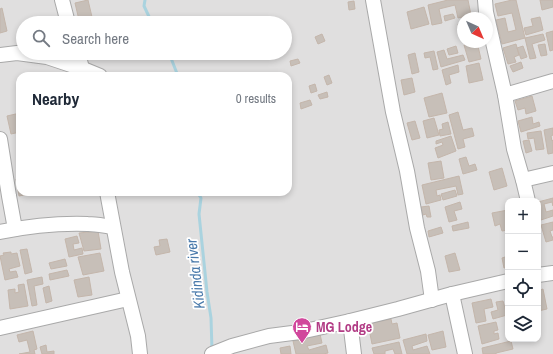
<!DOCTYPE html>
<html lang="en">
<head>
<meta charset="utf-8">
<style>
	:root { --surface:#fff; --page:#f2f2f3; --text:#1f2937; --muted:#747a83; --line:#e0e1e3 }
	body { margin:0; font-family:"Archivo Narrow",sans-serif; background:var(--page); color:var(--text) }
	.controls { position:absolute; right:12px; bottom:12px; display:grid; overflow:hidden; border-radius:8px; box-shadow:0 2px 6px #0003 }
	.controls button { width:36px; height:36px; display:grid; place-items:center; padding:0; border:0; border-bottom:1px solid var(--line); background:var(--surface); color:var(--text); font:20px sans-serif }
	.compass { position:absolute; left:457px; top:12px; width:36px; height:36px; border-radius:50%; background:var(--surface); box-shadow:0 2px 6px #0003; rotate:136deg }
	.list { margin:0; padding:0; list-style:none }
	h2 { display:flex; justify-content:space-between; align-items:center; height:52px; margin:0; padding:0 16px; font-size:17px }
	h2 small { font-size:13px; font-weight:400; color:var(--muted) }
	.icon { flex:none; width:22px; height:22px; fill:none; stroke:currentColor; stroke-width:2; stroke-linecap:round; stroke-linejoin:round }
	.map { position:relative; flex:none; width:553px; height:354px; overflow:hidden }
	.search { position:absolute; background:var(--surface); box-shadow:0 2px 6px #0003; left:16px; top:16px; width:276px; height:44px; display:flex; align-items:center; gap:10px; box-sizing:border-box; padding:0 14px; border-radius:22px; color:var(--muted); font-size:15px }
	.panel { position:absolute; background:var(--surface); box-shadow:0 2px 6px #0003; left:16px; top:72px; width:276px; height:124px; border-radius:12px }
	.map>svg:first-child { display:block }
</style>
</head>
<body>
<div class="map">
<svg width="553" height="354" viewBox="0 0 553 354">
	<rect width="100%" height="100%" fill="#f2efe9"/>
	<path fill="#e0dfdf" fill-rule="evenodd" d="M 0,0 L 553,0 L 553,354 L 0,354 ZM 463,18 L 487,18 L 487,42 L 463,42 ZM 23,23 L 285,23 L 285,53 L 23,53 ZM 20,76 L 288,76 L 288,192 L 20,192 ZM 508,201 L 538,201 L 538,339 L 508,339 Z"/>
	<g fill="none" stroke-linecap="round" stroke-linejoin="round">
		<g stroke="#aad3df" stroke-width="3">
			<polyline points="145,0 144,6 152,23"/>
			<polyline points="169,53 178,76"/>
			<polyline points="197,192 201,198 199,214 207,292 211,318 212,350"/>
		</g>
	</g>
	<g fill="#c7bfb8" stroke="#c4b6ab">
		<polygon points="88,0 92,17 79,20 75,3"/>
		<polygon points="448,0 468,0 471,15 458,18 455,5 439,9 442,23 432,25 428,5"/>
		<polygon points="512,0 516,0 525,38 502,44 496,20 505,18 508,32 516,30 512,13 498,16 495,4"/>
		<polygon points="540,0 553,0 553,7 542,10"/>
		<polygon points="354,1 355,9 349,10 348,2"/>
		<polygon points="424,7 429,24 411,29 407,12"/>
		<polygon points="2,8 7,31 0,33 0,9"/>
		<polygon points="453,14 455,18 445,21 444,16"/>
		<polygon points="540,17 543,30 526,35 524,28 533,26 531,19"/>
		<polygon points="463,23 463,42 458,24"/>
		<polygon points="553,31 553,50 550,51 546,33"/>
		<polygon points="322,34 325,41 318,44 315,37"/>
		<polygon points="543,34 545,40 532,44 536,58 530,59 525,38"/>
		<polygon points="477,42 481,59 469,62 464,45"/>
		<polygon points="516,44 519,55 514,57 516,62 508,64 503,48"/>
		<polygon points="545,44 547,55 541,56 538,45"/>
		<polygon points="456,46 458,53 449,55 447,49"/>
		<polygon points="523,46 527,57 521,59 517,48"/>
		<polygon points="444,50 447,59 463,55 465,60 441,67 437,52"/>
		<polygon points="434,51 438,69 433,70 430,57 425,58 424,53"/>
		<polygon points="415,53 419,72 412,74 408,55"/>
		<polygon points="298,59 300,63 291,66 290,61"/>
		<polygon points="521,62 523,68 513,72 510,66"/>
		<polygon points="479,63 483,80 469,83 466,66"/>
		<polygon points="458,65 459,72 449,75 451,83 446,85 442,70"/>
		<polygon points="329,75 332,83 327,85 324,77"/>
		<polygon points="412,78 415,92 404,95 401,80"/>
		<polygon points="315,84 317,91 311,93 309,86"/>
		<polygon points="327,92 328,97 320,99 318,95"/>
		<polygon points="442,93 447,113 429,117 424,98"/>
		<polygon points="532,96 536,111 526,114 525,108 518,110 515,101"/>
		<polygon points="310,100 312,105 301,109 300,103"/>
		<polygon points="458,112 463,130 472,128 474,136 463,139 465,147 458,149 449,115"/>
		<polygon points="20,113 20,132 11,134 7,116"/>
		<polygon points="532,117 533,124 539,122 540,126 521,132 518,121"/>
		<polygon points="434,118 439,135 427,138 423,121"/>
		<polygon points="415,121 420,138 412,140 407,123"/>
		<polygon points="448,122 451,134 440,136 439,130 443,129 442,124"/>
		<polygon points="553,128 553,135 551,136 552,141 553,140 553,153 548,154 544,130"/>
		<polygon points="541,131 544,149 536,150 534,138 528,139 527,133"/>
		<polygon points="451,136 456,151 438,158 435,148 443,145 442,142 436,144 436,141"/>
		<polygon points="529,140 532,151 526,153 523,141"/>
		<polygon points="466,157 469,166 475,164 477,170 463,174 459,159"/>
		<polygon points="441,161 444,178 431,180 428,163"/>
		<polygon points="502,168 507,186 494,190 489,172"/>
		<polygon points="459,176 463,194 458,195 456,186 436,190 437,196 440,195 441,200 426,204 422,185"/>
		<polygon points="20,178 20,192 39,192 19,196 16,179"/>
		<polygon points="455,190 457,196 443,200 441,194"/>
		<polygon points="553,198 553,206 552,202 544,204 546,212 553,210 553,216 541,220 538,209 538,202"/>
		<polygon points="460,202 462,209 454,211 457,220 449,222 445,207"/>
		<polygon points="429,206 431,217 427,217 426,214 423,215 421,207"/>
		<polygon points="508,210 508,230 502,231 500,224 495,226 492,213"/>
		<polygon points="468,222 469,228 453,231 452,226"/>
		<polygon points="553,222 553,230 550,231 552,237 553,237 553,240 546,242 541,225"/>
		<polygon points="441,227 443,233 429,237 428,231"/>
		<polygon points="98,231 101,249 84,251 79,233"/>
		<polygon points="77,236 79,243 73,244 74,250 82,248 83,254 69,257 65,239"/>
		<polygon points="167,239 170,252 156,255 154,247 160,246 159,240"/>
		<polygon points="27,249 32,272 25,274 20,250"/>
		<polygon points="11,252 11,254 17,253 20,266 9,269 10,272 16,271 18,277 5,280 0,256 4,255 3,253"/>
		<polygon points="100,253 104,271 83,275 78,257"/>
		<polygon points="455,253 460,270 449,272 445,256"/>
		<polygon points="508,256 508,267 504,268 502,258"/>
		<polygon points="65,259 67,266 51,269 49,263"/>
		<polygon points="67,270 69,276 50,280 49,274"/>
		<polygon points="42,277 43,284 34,286 37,305 32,306 27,280"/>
		<polygon points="89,277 92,295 78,297 74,280"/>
		<polygon points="24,284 28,306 10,309 8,290 15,289 15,293 19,292 18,285"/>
		<polygon points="49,286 52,301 46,303 43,288"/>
		<polygon points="543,289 547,309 538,311 538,291"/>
		<polygon points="491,299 493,307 484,309 486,321 476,323 472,303"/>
		<polygon points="503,301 507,315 493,319 491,312 498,310 496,302"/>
		<polygon points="391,319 392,324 397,323 400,338 372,344 368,324"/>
		<polygon points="496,322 498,330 494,331 494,334 498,333 499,339 482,344 478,326"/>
		<polygon points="33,331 37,349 34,350 35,354 19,354 30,352 27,340 19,342 17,335"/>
		<polygon points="443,331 446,347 432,350 428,335"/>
		<polygon points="320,334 322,343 307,346 309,350 326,345 328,353 323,354 296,354 293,341"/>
		<polygon points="426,334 427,341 412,346 413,350 427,346 430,354 407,354 403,340"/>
		<polygon points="511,341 513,349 496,353 496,354 483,354 482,348"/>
		<polygon points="399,342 402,354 395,354 393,349 385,351 385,354 374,354 372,348"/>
		<polygon points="46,345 47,352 54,351 54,354 42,354 40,347"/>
		<polygon points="290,346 291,354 281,354 280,348"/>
	</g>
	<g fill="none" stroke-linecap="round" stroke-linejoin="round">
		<g stroke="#a9a9a9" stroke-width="16">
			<g id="minor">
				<polyline points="62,0 68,23"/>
				<polyline points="373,0 393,112 407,171 417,228 428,271 432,300"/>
				<polyline points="485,0 486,12 505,95 514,149 523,180 528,201"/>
				<polyline points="78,53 84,76"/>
				<polyline points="0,55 17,53 47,57 83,69 100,76"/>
				<polyline points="505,95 553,81"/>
				<polyline points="0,139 9,196 15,229"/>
				<polyline points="523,180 553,173"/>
				<polyline points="107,192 122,272 138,336 140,354"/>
				<path d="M 0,232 C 29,226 59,223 88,224 C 96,224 105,226 113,227"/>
				<polyline points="538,275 553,273"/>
				<polyline points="452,294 465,354"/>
				<polyline points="350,321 354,354"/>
				<polyline points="0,328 128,299"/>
				<polyline points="212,354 232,346 269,336 300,332 350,321 398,309 452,294 508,281"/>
			</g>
		</g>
		<use href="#minor" stroke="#fff" stroke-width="14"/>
	</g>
	<defs>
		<g id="hotel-pin" transform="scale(1)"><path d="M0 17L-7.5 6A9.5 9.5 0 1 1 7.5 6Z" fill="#d1479c" stroke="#fff"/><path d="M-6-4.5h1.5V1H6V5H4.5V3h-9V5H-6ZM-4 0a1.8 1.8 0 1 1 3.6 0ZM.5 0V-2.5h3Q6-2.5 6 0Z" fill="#fff"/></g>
	</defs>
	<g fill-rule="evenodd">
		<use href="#hotel-pin" x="302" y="327"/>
	</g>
	<g text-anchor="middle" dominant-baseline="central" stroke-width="3.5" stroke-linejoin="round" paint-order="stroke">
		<g font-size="14" font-weight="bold" fill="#b23c85" stroke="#fff" text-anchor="start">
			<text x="316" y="327">MG Lodge</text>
		</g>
		<g font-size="15" font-style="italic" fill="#4a7aab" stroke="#fff">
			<text transform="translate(195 274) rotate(-97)">Kidinda river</text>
		</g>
	</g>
</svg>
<div class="controls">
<button>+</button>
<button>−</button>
<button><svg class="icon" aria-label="locate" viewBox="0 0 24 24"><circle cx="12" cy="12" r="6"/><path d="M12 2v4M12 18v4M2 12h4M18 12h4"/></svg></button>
<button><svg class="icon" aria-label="layers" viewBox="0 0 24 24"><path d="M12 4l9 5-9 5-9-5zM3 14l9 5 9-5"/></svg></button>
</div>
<svg class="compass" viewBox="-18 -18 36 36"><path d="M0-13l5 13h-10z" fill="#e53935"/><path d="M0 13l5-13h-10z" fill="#747a83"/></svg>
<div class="search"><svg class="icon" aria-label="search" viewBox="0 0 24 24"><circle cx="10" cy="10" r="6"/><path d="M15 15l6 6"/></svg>Search here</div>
<section class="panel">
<h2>Nearby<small>0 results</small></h2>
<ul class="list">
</ul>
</section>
</div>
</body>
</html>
